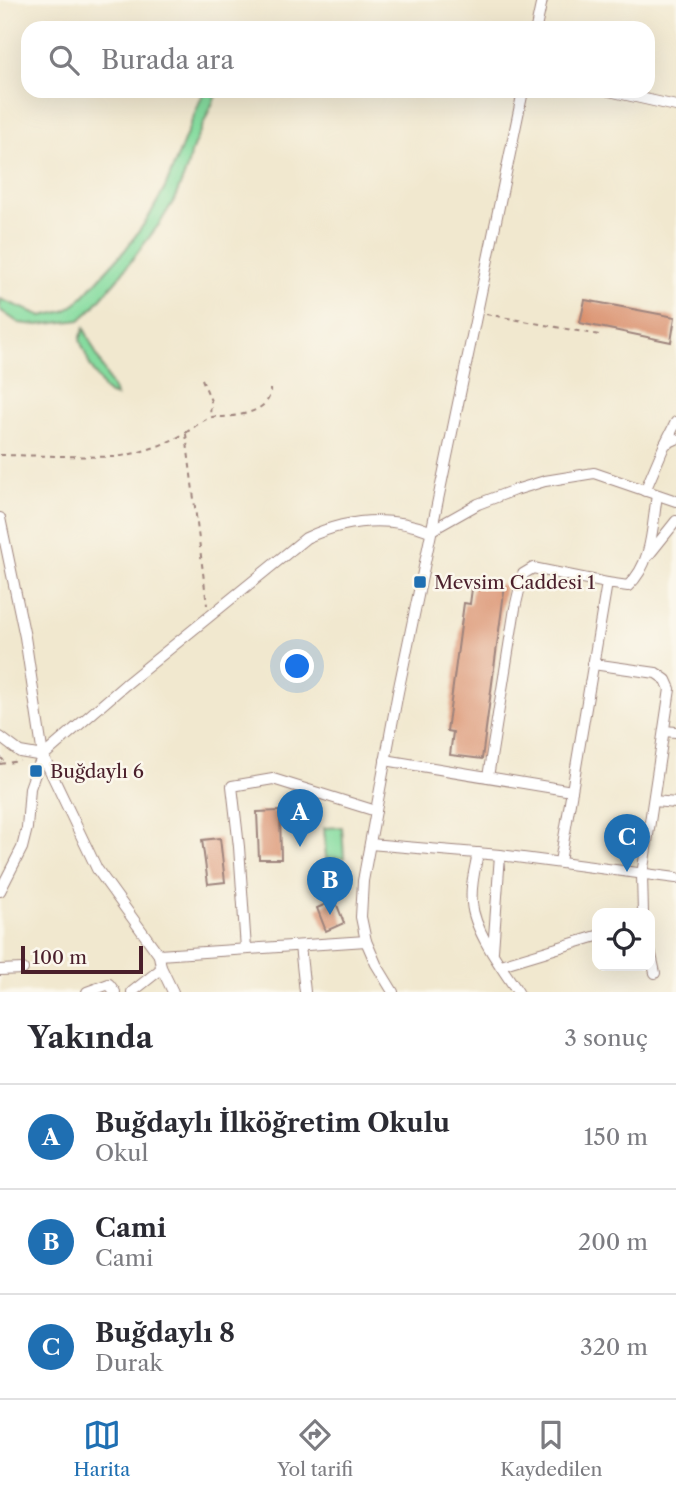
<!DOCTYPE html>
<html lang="tr">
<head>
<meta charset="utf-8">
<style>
	:root { --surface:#fff; --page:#f7f7f7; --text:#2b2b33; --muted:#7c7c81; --line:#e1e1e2; --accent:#1f6fb2 }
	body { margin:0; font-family:"Libre Caslon Text",serif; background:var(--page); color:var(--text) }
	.controls { position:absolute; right:21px; bottom:21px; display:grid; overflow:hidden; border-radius:14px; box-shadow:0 7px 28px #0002 }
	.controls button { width:63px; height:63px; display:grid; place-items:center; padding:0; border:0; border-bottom:2px solid var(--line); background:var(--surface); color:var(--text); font:35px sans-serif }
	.scale { position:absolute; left:21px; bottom:18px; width:122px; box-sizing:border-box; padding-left:7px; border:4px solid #4a1f2b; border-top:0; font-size:19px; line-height:24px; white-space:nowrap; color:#4a1f2b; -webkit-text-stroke:5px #fbf7ec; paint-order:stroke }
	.you { position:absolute; left:298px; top:667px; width:24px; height:24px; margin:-18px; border:5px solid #fff; border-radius:50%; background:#1a73e8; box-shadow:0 0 0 10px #1a73e833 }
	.badge { display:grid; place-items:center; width:46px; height:46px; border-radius:50%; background:var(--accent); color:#fff; font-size:23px; font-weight:700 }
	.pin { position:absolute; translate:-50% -58px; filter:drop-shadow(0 2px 4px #0008) }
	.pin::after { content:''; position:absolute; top:37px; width:24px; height:21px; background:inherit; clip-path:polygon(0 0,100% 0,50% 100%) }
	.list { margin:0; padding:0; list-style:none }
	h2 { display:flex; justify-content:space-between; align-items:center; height:91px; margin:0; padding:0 28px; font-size:30px }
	h2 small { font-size:23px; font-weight:400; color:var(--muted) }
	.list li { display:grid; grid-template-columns:46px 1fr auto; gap:21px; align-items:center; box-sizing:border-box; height:105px; padding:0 28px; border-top:2px solid var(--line) }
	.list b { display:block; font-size:26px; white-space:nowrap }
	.list p { margin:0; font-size:23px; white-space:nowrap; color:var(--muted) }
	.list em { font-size:23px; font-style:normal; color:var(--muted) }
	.icon { flex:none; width:38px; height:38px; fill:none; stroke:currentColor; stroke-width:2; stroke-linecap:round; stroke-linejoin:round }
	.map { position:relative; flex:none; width:676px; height:992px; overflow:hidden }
	.search { position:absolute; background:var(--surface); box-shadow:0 7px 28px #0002; left:21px; right:21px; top:21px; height:77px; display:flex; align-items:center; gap:18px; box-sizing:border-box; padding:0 24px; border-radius:21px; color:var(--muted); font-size:26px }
	.sheet { height:406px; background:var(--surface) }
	nav { display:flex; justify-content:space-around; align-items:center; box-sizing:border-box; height:98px; border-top:2px solid var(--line); background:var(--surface); font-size:19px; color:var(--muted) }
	nav a { display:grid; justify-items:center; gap:4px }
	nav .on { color:var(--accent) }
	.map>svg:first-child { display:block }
</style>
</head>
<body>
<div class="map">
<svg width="676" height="992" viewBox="0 0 676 992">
	<rect width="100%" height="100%" fill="#fbf7ec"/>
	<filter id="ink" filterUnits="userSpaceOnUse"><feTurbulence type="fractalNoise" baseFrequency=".0143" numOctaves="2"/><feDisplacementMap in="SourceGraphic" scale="14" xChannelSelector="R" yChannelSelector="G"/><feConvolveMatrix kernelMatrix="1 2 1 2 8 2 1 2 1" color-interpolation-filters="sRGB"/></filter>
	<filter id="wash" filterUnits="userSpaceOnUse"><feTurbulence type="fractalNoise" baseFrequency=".00686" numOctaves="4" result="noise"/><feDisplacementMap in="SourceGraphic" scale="28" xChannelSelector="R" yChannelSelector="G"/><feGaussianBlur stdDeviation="1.57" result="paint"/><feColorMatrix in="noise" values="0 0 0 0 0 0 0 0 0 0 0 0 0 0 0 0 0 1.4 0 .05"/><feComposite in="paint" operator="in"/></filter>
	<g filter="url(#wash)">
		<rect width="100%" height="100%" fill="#f1e8cf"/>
		<g fill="#85dc9f" stroke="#687e65" stroke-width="2">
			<polygon points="204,91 218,91 193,147 185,174 174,200 160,223 119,277 90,311 80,320 38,325 19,323 0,310 0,299 42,316 65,311 77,303 125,250 147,220 165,188"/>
			<polygon points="84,328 116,396 110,394 104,389 90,365 80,340"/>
			<polygon points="342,827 344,858 326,859 324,828"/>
		</g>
		<g id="blocks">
			<g fill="#da916e">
				<polygon points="585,300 675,317 671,342 580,323"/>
				<polygon points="473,581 505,585 482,759 450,755 453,732 447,731 464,603 470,604"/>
				<polygon points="280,811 281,859 259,859 257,812"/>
				<polygon points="220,838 225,882 208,884 202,840"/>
				<polygon points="335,900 344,923 326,931 317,908"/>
			</g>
		</g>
	</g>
	<g filter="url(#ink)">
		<use href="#blocks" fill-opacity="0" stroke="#9e847d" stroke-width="2"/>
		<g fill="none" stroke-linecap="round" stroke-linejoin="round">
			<g stroke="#9e847d" stroke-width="12">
				<g id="minor">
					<polyline points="536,28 542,0"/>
					<polyline points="609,91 676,106"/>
					<polyline points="665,444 676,422"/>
					<polyline points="645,491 665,444 676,439"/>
					<polyline points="0,518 25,637 43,756 97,869 159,955 366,941"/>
					<polyline points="648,556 676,521"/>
					<path d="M 607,583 L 628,586 C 653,563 652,526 657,495"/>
					<polyline points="593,664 656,673 666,680 670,689 642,875 643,913"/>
					<polyline points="664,731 676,732"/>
					<polyline points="0,737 20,752 43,756"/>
					<polyline points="385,760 572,791"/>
					<polyline points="488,777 515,608 523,574 533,568 607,583 560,862"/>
					<polyline points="654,801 676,803"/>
					<polyline points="370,844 500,855 676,878"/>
					<path d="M 478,853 C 475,869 470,886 472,903 C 474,931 502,968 518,992"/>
					<path d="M 0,891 L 22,848 L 27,828 L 30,788 L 36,771 L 43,756 L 125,685 L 306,538 C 347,519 388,515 430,531 L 478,504 L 512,491 L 545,481 L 594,473 L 676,501"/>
					<polyline points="300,946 305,992"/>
					<polyline points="246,949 239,847 232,786 273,779 376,811"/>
					<polyline points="650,950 655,973"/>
					<polyline points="493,951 500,855"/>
					<polyline points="159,955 161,967 173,992"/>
					<polyline points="501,965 597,936"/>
					<polyline points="0,970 23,969"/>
					<polyline points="87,992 109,984 115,992"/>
					<polyline points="132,992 161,969"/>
					<polyline points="393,992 376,964 366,941 361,917 363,881 398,692 523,91"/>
				</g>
			</g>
			<g stroke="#9e847d" stroke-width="2" stroke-dasharray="5 5" stroke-linecap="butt">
				<polyline points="486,314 599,335"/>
				<polyline points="202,379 211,401 210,416"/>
				<polyline points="186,434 207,605"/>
				<path d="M 0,455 L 116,457 C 140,453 162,446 184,434 C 192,429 203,419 212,417 C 216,416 219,417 223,417 C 239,416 272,411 270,389"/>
				<polyline points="0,757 6,763"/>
				<polyline points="0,764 20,761"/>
			</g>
			<use href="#minor" stroke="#fff" stroke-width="10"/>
		</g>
	</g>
	<g fill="#1f6fb2" stroke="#fbf7ec" stroke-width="2.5">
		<rect x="413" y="575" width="14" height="14" rx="3.5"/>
		<rect x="29" y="764" width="14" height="14" rx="3.5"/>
	</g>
	<g text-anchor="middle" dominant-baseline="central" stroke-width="5" stroke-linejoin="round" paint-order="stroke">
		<g font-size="19" fill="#4a1f2b" stroke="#fbf7ec" text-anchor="start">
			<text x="434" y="582">Mevsim Caddesi 1</text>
			<text x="50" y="771">Buğdaylı 6</text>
		</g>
	</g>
</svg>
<div class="controls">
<button><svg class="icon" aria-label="locate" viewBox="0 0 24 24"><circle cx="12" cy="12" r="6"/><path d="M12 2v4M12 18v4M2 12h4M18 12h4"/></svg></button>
</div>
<div class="scale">100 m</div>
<div class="you"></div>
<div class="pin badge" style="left:300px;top:847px">A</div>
<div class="pin badge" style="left:330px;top:915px">B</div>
<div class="pin badge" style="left:627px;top:872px">C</div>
<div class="search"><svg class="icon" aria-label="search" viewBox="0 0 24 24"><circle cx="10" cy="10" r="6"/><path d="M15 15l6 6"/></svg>Burada ara</div>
</div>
<section class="sheet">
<h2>Yakında<small>3 sonuç</small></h2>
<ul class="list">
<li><span class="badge">A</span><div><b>Buğdaylı İlköğretim Okulu</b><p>Okul</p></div><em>150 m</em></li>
<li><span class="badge">B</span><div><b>Cami</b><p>Cami</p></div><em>200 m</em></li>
<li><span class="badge">C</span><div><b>Buğdaylı 8</b><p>Durak</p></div><em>320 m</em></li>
</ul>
</section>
<nav>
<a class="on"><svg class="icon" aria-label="map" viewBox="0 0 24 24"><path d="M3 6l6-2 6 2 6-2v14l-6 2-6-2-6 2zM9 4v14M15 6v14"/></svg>Harita</a>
<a><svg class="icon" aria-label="directions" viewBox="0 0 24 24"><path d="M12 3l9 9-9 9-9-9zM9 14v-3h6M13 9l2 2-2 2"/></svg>Yol tarifi</a>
<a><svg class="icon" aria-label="saved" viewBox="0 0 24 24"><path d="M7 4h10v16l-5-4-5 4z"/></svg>Kaydedilen</a>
</nav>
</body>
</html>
